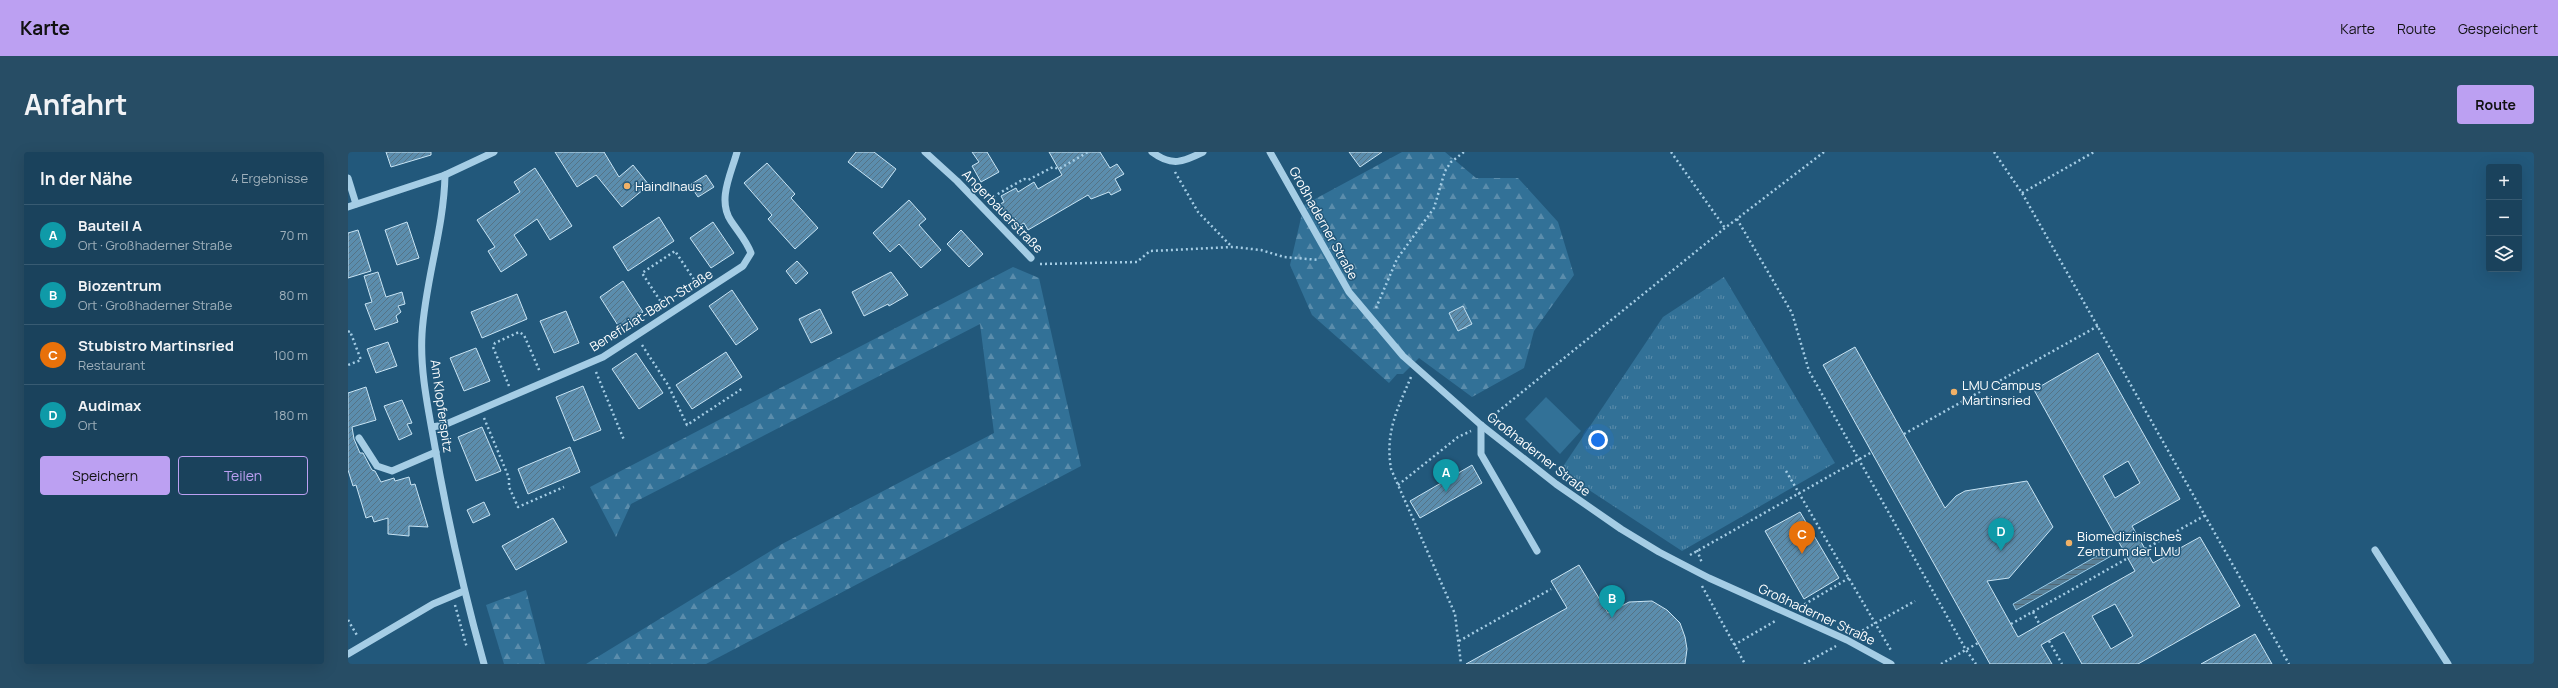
<!DOCTYPE html>
<html lang="de">
<head>
<meta charset="utf-8">
<style>
	:root { --surface:#1a425c; --page:#274d65; --text:#f1f3f6; --muted:#9fb0bb; --line:#385b72; --accent:#bca0f2 }
	body { margin:0; font-family:Manrope,sans-serif; background:var(--page); color:var(--text) }
	.controls { position:absolute; right:12px; top:12px; display:grid; overflow:hidden; border-radius:4px; box-shadow:0 4px 16px #0002 }
	.controls button { width:36px; height:36px; display:grid; place-items:center; padding:0; border:0; border-bottom:1px solid var(--line); background:var(--surface); color:var(--text); font:20px sans-serif }
	.you { position:absolute; left:1250px; top:288px; width:14px; height:14px; margin:-10px; border:3px solid #fff; border-radius:50%; background:#1a73e8; box-shadow:0 0 0 6px #1a73e833 }
	.badge { display:grid; place-items:center; width:26px; height:26px; border-radius:50%; background:var(--accent); color:#fff; font-size:13px; font-weight:700 }
	.pin { position:absolute; translate:-50% -33px; filter:drop-shadow(0 1px 2px #0008) }
	.pin::after { content:''; position:absolute; top:21px; width:14px; height:12px; background:inherit; clip-path:polygon(0 0,100% 0,50% 100%) }
	.list { margin:0; padding:0; list-style:none }
	h2 { display:flex; justify-content:space-between; align-items:center; height:52px; margin:0; padding:0 16px; font-size:17px }
	h2 small { font-size:13px; font-weight:400; color:var(--muted) }
	.list li { display:grid; grid-template-columns:26px 1fr auto; gap:12px; align-items:center; box-sizing:border-box; height:60px; padding:0 16px; border-top:1px solid var(--line) }
	.list b { display:block; font-size:15px; white-space:nowrap }
	.list p { margin:0; font-size:13px; white-space:nowrap; color:var(--muted) }
	.list em { font-size:13px; font-style:normal; color:var(--muted) }
	.actions { display:flex; gap:8px; padding:12px 16px }
	.actions a { flex:1; padding:9px 0; border:1px solid var(--accent); border-radius:4px; text-align:center; font-size:14px; color:var(--accent) }
	.actions .main { background:var(--accent); color:#111 }
	.icon { flex:none; width:22px; height:22px; fill:none; stroke:currentColor; stroke-width:2; stroke-linecap:round; stroke-linejoin:round }
	.map { position:relative; flex:none; width:2186px; height:512px; overflow:hidden; border-radius:4px }
	header { display:flex; align-items:center; gap:24px; box-sizing:border-box; height:56px; padding:0 20px; background:var(--accent); color:#111 }
	header strong { font-size:19px }
	nav { display:flex; gap:22px; margin-inline-start:auto; font-size:14px }
	.intro { display:flex; align-items:center; justify-content:space-between; box-sizing:border-box; height:96px; padding:0 24px }
	h1 { margin:0; font-size:28px }
	.button { padding:10px 18px; border-radius:4px; background:var(--accent); color:#111; font-size:14px; font-weight:700 }
	main { display:flex; gap:24px; padding:0 24px }
	aside { flex:1; background:var(--surface); border-radius:4px; box-shadow:0 4px 16px #0002 }
	.map>svg:first-child { display:block }
</style>
</head>
<body>
<header>
<strong>Karte</strong>
<nav><a>Karte</a><a>Route</a><a>Gespeichert</a></nav>
</header>
<div class="intro"><h1>Anfahrt</h1><a class="button">Route</a></div>
<main>
<aside>
<h2>In der Nähe<small>4 Ergebnisse</small></h2>
<ul class="list">
<li><span class="badge" style="background:#0f9aa8">A</span><div><b>Bauteil A</b><p>Ort · Großhaderner Straße</p></div><em>70 m</em></li>
<li><span class="badge" style="background:#0f9aa8">B</span><div><b>Biozentrum</b><p>Ort · Großhaderner Straße</p></div><em>80 m</em></li>
<li><span class="badge" style="background:#e8710a">C</span><div><b>Stubistro Martinsried</b><p>Restaurant</p></div><em>100 m</em></li>
<li><span class="badge" style="background:#0f9aa8">D</span><div><b>Audimax</b><p>Ort</p></div><em>180 m</em></li>
</ul>
<div class="actions"><a class="main">Speichern</a><a>Teilen</a></div>
</aside>
<div class="map">
<svg width="2186" height="512" viewBox="0 0 2186 512">
	<defs>
		<pattern id="grass-tufts" width="24" height="20" patternUnits="userSpaceOnUse"><rect width="24" height="20" fill="#327197"/><path d="M3 7l-1-3M5 7V3M7 7l1-3M15 17l-1-3M17 17v-4M19 17l1-3" fill="none" stroke="#5b8dac"/></pattern>
		<pattern id="forest-firs" width="22" height="20" patternUnits="userSpaceOnUse"><rect width="22" height="20" fill="#327197"/><path d="M5 1l3.5 6h-7zM16 11l3.5 6h-7z" fill="#5b8dac"/></pattern>
		<pattern id="water-rules" width="6" height="5" patternUnits="userSpaceOnUse"><rect width="6" height="5" fill="#577f97"/><path d="M0 2.5h6" fill="none" stroke="#526875"/></pattern>
		<pattern id="building-hatch" width="6" height="6" patternUnits="userSpaceOnUse"><rect width="6" height="6" fill="#5b8dad"/><path d="M-1 1l2-2M0 6l6-6M5 7l2-2" fill="none" stroke="#557386"/></pattern>
	</defs>
	<rect width="100%" height="100%" fill="#22587b"/>
	<polygon fill="url(#grass-tufts)" points="1376,125 1487,311 1334,399 1212,319 1315,165"/>
	<g fill="url(#forest-firs)">
		<polygon points="1054,0 1097,0 1128,26 1170,26 1210,70 1226,123 1186,179 1176,216 1124,245 1071,206 1055,222 1049,222 1041,231 964,163 942,113 956,53"/>
		<polygon points="665,115 691,126 733,314 358,512 238,512 434,392 646,281 632,172 283,352 268,385 242,335"/>
		<polygon points="178,438 197,512 156,512 138,453"/>
	</g>
	<polygon fill="#327197" points="1198,245 1233,279 1212,302 1177,267"/>
	<polygon fill="url(#water-rules)" stroke="#99cae6" points="1761,397 1765,403 1668,458 1665,452"/>
	<g fill="url(#building-hatch)" stroke="#c8e4f4" fill-rule="evenodd">
		<polygon points="38,0 83,0 83,3 43,15"/>
		<polygon points="207,0 256,0 271,25 285,13 301,33 274,55 248,23 229,35"/>
		<polygon points="508,0 526,0 548,17 534,36 500,10"/>
		<polygon points="624,0 639,0 651,20 633,30 624,14 631,10"/>
		<polygon points="701,0 752,0 762,16 769,12 776,22 767,27 773,38 763,43 761,40 743,47 740,43 680,78 676,71 671,74 667,66 663,69 652,52 656,50 653,44 668,36 670,40 686,30 690,37 714,23"/>
		<polygon points="1001,0 1034,0 1012,15"/>
		<polygon points="419,11 447,42 443,46 470,76 447,97 420,67 424,63 396,31"/>
		<polygon points="187,16 224,74 202,88 189,67 166,83 179,103 153,120 140,99 147,95 129,68 172,40 166,30"/>
		<polygon points="358,23 366,35 350,45 342,33"/>
		<polygon points="561,48 578,67 571,73 593,98 573,116 551,92 542,100 525,81"/>
		<polygon points="311,65 326,89 280,119 265,95"/>
		<polygon points="59,70 71,106 49,113 37,78"/>
		<polygon points="365,70 386,101 363,116 342,86"/>
		<polygon points="10,78 23,119 0,126 0,81"/>
		<polygon points="613,78 635,102 621,115 599,92"/>
		<polygon points="449,109 460,121 448,132 438,119"/>
		<polygon points="30,120 38,145 54,140 57,152 50,154 53,160 48,164 50,170 27,178 17,152 24,150 16,124"/>
		<polygon points="543,120 560,143 541,154 540,152 516,164 504,140"/>
		<polygon points="275,129 295,160 271,175 252,145"/>
		<polygon points="384,138 410,177 388,193 361,154"/>
		<polygon points="169,142 179,167 134,186 123,160"/>
		<polygon points="1115,154 1124,172 1110,179 1101,161"/>
		<polygon points="472,157 484,181 463,191 451,167"/>
		<polygon points="218,159 231,191 206,201 192,169"/>
		<polygon points="40,190 49,214 28,221 19,197"/>
		<path d="M 1507,195 L 1597,356 L 1608,344 L 1617,339 L 1679,329 L 1705,375 L 1661,426 L 1639,429 L 1670,485 L 1787,419 L 1686,238 L 1750,201 L 1832,347 L 1784,374 L 1805,411 L 1852,385 L 1892,454 L 1790,512 L 1734,512 L 1716,480 L 1693,493 L 1704,512 L 1642,512 L 1475,213 ZM 1780,309 L 1792,331 L 1767,346 L 1755,324 ZM 1767,452 L 1785,484 L 1763,497 L 1744,464 Z"/>
		<polygon points="128,196 142,229 116,239 102,206"/>
		<polygon points="378,200 394,225 344,257 328,233"/>
		<polygon points="288,201 315,241 291,257 264,217"/>
		<polygon points="235,234 253,278 226,289 208,245"/>
		<polygon points="18,235 28,268 4,275 6,287 12,301 15,301 24,318 27,319 33,330 46,326 47,329 61,325 63,333 67,332 80,375 61,374 61,384 40,382 40,366 26,370 24,364 18,366 8,333 5,334 0,318 0,241"/>
		<polygon points="54,248 64,271 59,272 64,282 51,288 36,254"/>
		<polygon points="134,275 153,319 128,329 110,285"/>
		<polygon points="222,295 232,320 180,342 170,317"/>
		<polygon points="1124,313 1134,331 1072,366 1062,349"/>
		<polygon points="136,350 142,363 125,371 119,358"/>
		<polygon points="1452,360 1491,426 1456,447 1417,379"/>
		<polygon points="205,366 219,390 168,418 154,394"/>
		<polygon points="1231,413 1260,461 1281,450 1304,449 1319,458 1332,471 1337,485 1339,497 1337,512 1118,512 1219,456 1203,429"/>
		<polygon points="1907,482 1924,512 1853,512"/>
	</g>
	<g fill="none" stroke-linecap="round" stroke-linejoin="round">
		<g stroke="#a5cde5" stroke-width="2.5" stroke-dasharray="2 3" stroke-linecap="butt">
			<polyline points="1323,0 1377,76"/>
			<polyline points="1646,0 1674,41 1941,512"/>
			<polyline points="827,20 850,60 884,95"/>
			<polyline points="1674,41 1746,0"/>
			<polyline points="641,47 676,27 680,28 705,15 711,17 740,0"/>
			<polyline points="1389,67 1444,161 1461,219 1618,498 1628,512"/>
			<polyline points="692,112 789,110 802,99 885,95 913,98 936,105 971,108"/>
			<polyline points="315,153 294,121 327,99 349,132"/>
			<polyline points="1028,156 1049,107 1086,56 1097,19 1103,10 1116,0"/>
			<polyline points="0,180 2,179 13,208 0,213"/>
			<polyline points="294,193 320,233 339,273 395,236"/>
			<polyline points="248,220 276,288"/>
			<path d="M 1063,225 C 1049,258 1037,280 1043,317 L 1107,462 L 1113,512"/>
			<polyline points="161,234 145,195 147,191 171,180 176,183 192,220"/>
			<polyline points="136,266 161,326 161,335 170,355 216,335"/>
			<polyline points="1142,266 1377,76 1476,0"/>
			<polyline points="1556,282 1750,174"/>
			<polyline points="1438,319 1544,500"/>
			<polyline points="1050,333 1110,285 1123,279"/>
			<polyline points="1829,379 1858,363"/>
			<polyline points="1797,397 1822,383"/>
			<polyline points="1349,398 1354,411"/>
			<polyline points="1342,403 1524,300"/>
			<polyline points="1354,434 1397,512"/>
			<polyline points="107,453 119,496"/>
			<polyline points="1452,455 1501,426"/>
			<polyline points="1685,460 1692,473"/>
			<polyline points="0,468 10,485"/>
			<polyline points="1663,472 1780,406"/>
			<polyline points="1510,481 1567,449"/>
			<polyline points="1111,489 1203,437"/>
			<polyline points="1701,489 1714,512"/>
			<polyline points="1386,493 1429,468"/>
			<polyline points="1456,512 1488,494"/>
			<polyline points="1593,512 1630,491"/>
		</g>
		<g stroke="#a5cde5" stroke-width="7">
			<polyline points="577,0 609,29 683,106"/>
			<path d="M 804,0 C 824,15 835,10 855,0"/>
			<polyline points="922,0 1001,140 1055,204 1133,273 1208,332 1273,377 1311,400 1361,426 1499,488 1543,512"/>
			<path d="M 97,23 C 96,77 77,129 74,182 C 72,216 79,251 85,284 C 98,361 115,437 136,512"/>
			<polyline points="0,26 8,52"/>
			<polyline points="0,55 97,23 146,0"/>
			<polyline points="1133,273 1133,302 1189,399"/>
			<path d="M 84,275 L 96,273 L 255,205 L 395,114 L 403,101 C 398,88 391,81 383,69 C 369,48 383,22 389,0"/>
			<polyline points="11,286 29,314 44,319 88,300"/>
			<polyline points="2027,398 2100,512"/>
			<polyline points="0,502 85,452 116,439"/>
		</g>
	</g>
	<g fill="#f1b167" stroke="#22587b" stroke-width="1.5">
		<circle cx="279" cy="34" r="4"/>
		<circle cx="1606" cy="240" r="4"/>
		<circle cx="1721" cy="391" r="4"/>
	</g>
	<g text-anchor="middle" dominant-baseline="central" stroke-width="3" stroke-linejoin="round" paint-order="stroke">
		<g font-size="13" fill="#fff" stroke="#22587b" text-anchor="start">
			<text x="287" y="34">Haindlhaus</text>
			<text x="1614" y="233">LMU Campus<tspan x="1614" dy="15">Martinsried</tspan></text>
			<text x="1729" y="384">Biomedizinisches<tspan x="1729" dy="15">Zentrum der LMU</tspan></text>
		</g>
		<g font-size="13" fill="#fff" stroke="#22587b">
			<text transform="translate(655 59) rotate(46)">Angerbauerstraße</text>
			<text transform="translate(976 71) rotate(61)">Großhaderner Straße</text>
			<text transform="translate(303 158) rotate(-32)">Benefiziat-Bach-Straße</text>
			<text transform="translate(94 254) rotate(82)">Am Klopferspitz</text>
			<text transform="translate(1191 302) rotate(38)">Großhaderner Straße</text>
			<text transform="translate(1469 462) rotate(25)">Großhaderner Straße</text>
		</g>
	</g>
</svg>
<div class="controls">
<button>+</button>
<button>−</button>
<button><svg class="icon" aria-label="layers" viewBox="0 0 24 24"><path d="M12 4l9 5-9 5-9-5zM3 14l9 5 9-5"/></svg></button>
</div>
<div class="you"></div>
<div class="pin badge" style="left:1098px;top:340px;background:#0f9aa8">A</div>
<div class="pin badge" style="left:1264px;top:466px;background:#0f9aa8">B</div>
<div class="pin badge" style="left:1454px;top:402px;background:#e8710a">C</div>
<div class="pin badge" style="left:1653px;top:399px;background:#0f9aa8">D</div>
</div>
</main>
</body>
</html>
